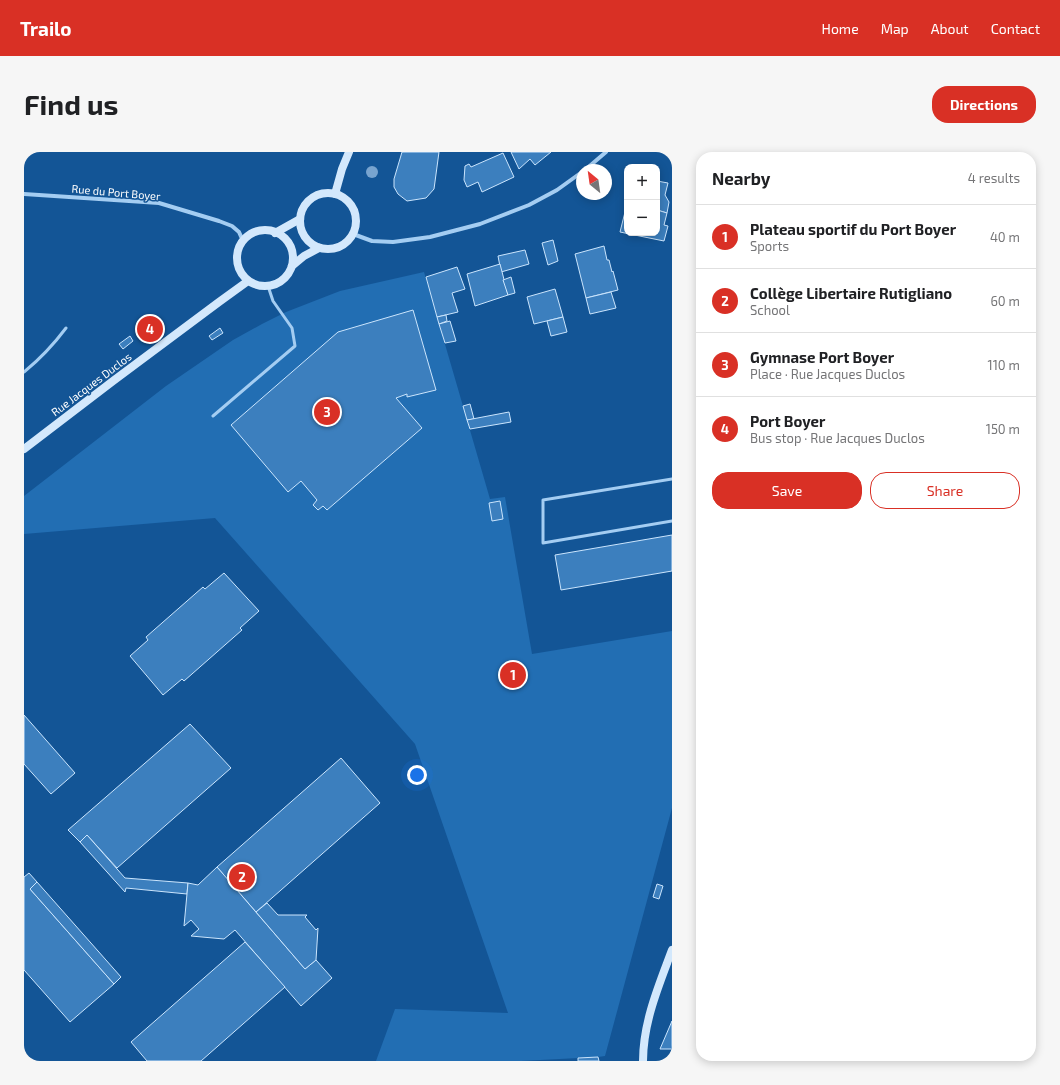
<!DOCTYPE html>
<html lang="en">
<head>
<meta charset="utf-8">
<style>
	:root { --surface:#fff; --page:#f6f6f6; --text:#202124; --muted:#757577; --line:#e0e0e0; --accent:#d93025 }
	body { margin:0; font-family:"Exo 2",sans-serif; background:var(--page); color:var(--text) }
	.controls { position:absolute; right:12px; top:12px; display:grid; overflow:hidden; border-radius:8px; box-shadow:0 2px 10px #0003 }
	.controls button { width:36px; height:36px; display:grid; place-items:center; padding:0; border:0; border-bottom:1px solid var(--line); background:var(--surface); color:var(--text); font:20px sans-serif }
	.compass { position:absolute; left:552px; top:12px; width:36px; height:36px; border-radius:50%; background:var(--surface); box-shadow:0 2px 10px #0003; rotate:331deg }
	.you { position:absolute; left:393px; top:623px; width:14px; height:14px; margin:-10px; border:3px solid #fff; border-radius:50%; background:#1a73e8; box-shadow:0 0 0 6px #1a73e833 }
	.badge { display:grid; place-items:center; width:26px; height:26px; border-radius:50%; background:var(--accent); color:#fff; font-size:13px; font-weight:700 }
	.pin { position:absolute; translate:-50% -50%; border:2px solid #fff; box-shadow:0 1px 4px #0006 }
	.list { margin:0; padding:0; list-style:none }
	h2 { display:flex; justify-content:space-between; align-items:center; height:52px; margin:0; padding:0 16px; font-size:17px }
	h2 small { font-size:13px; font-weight:400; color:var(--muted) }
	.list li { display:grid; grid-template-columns:26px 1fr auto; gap:12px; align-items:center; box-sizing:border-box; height:64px; padding:0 16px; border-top:1px solid var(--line) }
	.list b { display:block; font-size:15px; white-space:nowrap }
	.list p { margin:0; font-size:13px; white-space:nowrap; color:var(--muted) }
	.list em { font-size:13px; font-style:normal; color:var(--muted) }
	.actions { display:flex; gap:8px; padding:12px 16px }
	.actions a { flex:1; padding:9px 0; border:1px solid var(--accent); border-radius:16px; text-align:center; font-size:14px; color:var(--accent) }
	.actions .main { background:var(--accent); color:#fff }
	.map { position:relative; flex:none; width:648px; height:909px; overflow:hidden; border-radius:16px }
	header { display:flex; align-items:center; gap:24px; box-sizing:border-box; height:56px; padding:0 20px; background:var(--accent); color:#fff }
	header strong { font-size:19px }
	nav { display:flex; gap:22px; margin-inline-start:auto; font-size:14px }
	.intro { display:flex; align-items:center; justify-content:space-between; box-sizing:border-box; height:96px; padding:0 24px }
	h1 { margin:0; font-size:28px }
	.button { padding:10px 18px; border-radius:16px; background:var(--accent); color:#fff; font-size:14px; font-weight:700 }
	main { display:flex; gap:24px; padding:0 24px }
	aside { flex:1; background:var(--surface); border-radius:16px; box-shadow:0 2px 10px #0003 }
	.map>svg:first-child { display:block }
</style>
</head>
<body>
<header>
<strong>Trailo</strong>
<nav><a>Home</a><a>Map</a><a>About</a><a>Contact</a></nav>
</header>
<div class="intro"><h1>Find us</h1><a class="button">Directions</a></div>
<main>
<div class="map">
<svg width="648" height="909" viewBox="0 0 648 909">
	<rect width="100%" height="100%" fill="#135596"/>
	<polygon fill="#226eb3" points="400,120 466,347 481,345 508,502 648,479 648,656 581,904 574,905 497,909 352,909 371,857 484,861 391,592 191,366 0,382 0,344 142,234 209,188 238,172 262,160 316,139"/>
	<g fill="#3c7fbe" stroke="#cbe5fd">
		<polygon points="378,0 415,0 410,37 402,46 383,49 374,42 370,35 370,27"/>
		<polygon points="487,0 527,0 511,13 506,7 495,17"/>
		<polygon points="479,1 490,25 458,40 454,30 443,35 440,28 441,14 445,12 447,15"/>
		<polygon points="633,29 644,31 641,43 645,50 643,61 633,58"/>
		<polygon points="603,52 603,81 633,81 633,58 643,61 640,73 644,74 640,89 596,80"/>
		<polygon points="529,88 534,109 524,113 518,91"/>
		<polygon points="580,94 583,108 585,108 588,120 589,119 594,138 562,146 551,102"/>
		<polygon points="501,98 505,112 477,120 474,104"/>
		<polygon points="476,112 484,143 451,154 443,122"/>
		<polygon points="433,115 441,137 428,141 434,160 413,165 402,125"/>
		<polygon points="487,125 491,141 484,143 479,128"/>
		<polygon points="531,137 539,165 510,172 503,145"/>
		<polygon points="587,140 592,156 566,162 562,146"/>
		<polygon points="389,158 412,238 383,245 383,242 372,246 398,276 303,358 299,354 294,358 289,353 293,348 277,329 264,340 207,273 314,180"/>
		<polygon points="422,163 423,169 415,172 413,165"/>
		<polygon points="539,165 543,180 527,184 523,169"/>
		<polygon points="426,169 432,189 421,191 415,172"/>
		<polygon points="196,176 199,181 188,188 185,184"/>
		<polygon points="106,184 109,189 99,197 95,192"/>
		<polygon points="446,252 450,267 443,268 439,254"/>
		<polygon points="485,260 487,270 446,277 443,268"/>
		<polygon points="476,349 479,367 468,369 465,351"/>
		<polygon points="648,383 648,419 537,438 531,403"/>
		<polygon points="200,421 235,459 216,476 218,478 160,529 158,527 139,543 106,504 124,488 122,485 179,435 181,437"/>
		<polygon points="0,563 51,621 27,642 0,612"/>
		<polygon points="166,572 207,616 93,716 63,683 56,690 44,678"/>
		<polygon points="317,606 356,651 232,760 193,715"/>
		<polygon points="63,683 101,726 164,731 163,742 102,736 101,740 56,690"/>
		<polygon points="193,715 281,817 292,808 308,826 277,854 211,778 200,787 167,784 175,777 167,768 160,774 164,731 174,733"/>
		<polygon points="5,721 13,730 6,737 90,832 46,870 0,818 0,725"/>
		<polygon points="13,730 97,825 90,832 6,737"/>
		<polygon points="633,732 639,734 635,747 629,745"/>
		<polygon points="243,751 254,763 283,763 281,765 292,778 294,776 292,808 281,817 232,760"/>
		<polygon points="221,790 261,835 177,909 123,909 107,890"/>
		<polygon points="648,869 648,897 636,897"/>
		<polygon points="574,905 575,909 554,909 554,906"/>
	</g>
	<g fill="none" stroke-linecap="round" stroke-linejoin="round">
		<g stroke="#a4cdf2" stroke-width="3">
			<path d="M 0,220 C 16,207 30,192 42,176"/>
			<polyline points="189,264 271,194 268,176 249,149 244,134"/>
			<polyline points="648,327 519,348 519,391 648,369"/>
		</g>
		<g stroke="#a4cdf2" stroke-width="4">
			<polyline points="561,18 582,0"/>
			<polyline points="0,42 135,51 195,69 208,74 215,80 219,89"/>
			<polyline points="329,82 348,89 369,90 406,85 456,72 505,53 533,38 558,20"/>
		</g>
		<g stroke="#d3e8fc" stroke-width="8">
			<circle cx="304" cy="69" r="28"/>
			<polyline points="311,42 318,17 325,0"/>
			<circle cx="241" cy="106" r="28"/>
			<polyline points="251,81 276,67"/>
			<polyline points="268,114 280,104 295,96"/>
			<polyline points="0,297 89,229 195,150 224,129"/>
			<path d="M 619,909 C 619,870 635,833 648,798"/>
		</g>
	</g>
	<circle fill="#78a4cf" cx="348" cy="20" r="6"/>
	<g text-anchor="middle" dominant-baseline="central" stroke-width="3" stroke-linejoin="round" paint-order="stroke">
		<g font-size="11" fill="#fff" stroke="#135596">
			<text transform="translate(92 40) rotate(5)">Rue du Port Boyer</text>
			<text transform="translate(67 232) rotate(-37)">Rue Jacques Duclos</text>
		</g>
	</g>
</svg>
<div class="controls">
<button>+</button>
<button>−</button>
</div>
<svg class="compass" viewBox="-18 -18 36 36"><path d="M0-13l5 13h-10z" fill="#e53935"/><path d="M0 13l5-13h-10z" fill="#757577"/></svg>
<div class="you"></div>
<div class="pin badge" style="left:489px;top:523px">1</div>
<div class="pin badge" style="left:218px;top:725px">2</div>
<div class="pin badge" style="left:303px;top:260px">3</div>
<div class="pin badge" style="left:126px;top:177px">4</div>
</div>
<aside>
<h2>Nearby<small>4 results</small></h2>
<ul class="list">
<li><span class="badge">1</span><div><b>Plateau sportif du Port Boyer</b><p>Sports</p></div><em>40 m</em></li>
<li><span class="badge">2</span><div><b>Collège Libertaire Rutigliano</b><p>School</p></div><em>60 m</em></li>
<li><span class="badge">3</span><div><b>Gymnase Port Boyer</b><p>Place · Rue Jacques Duclos</p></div><em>110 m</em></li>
<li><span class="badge">4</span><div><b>Port Boyer</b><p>Bus stop · Rue Jacques Duclos</p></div><em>150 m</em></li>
</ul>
<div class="actions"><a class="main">Save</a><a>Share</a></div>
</aside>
</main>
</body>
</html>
